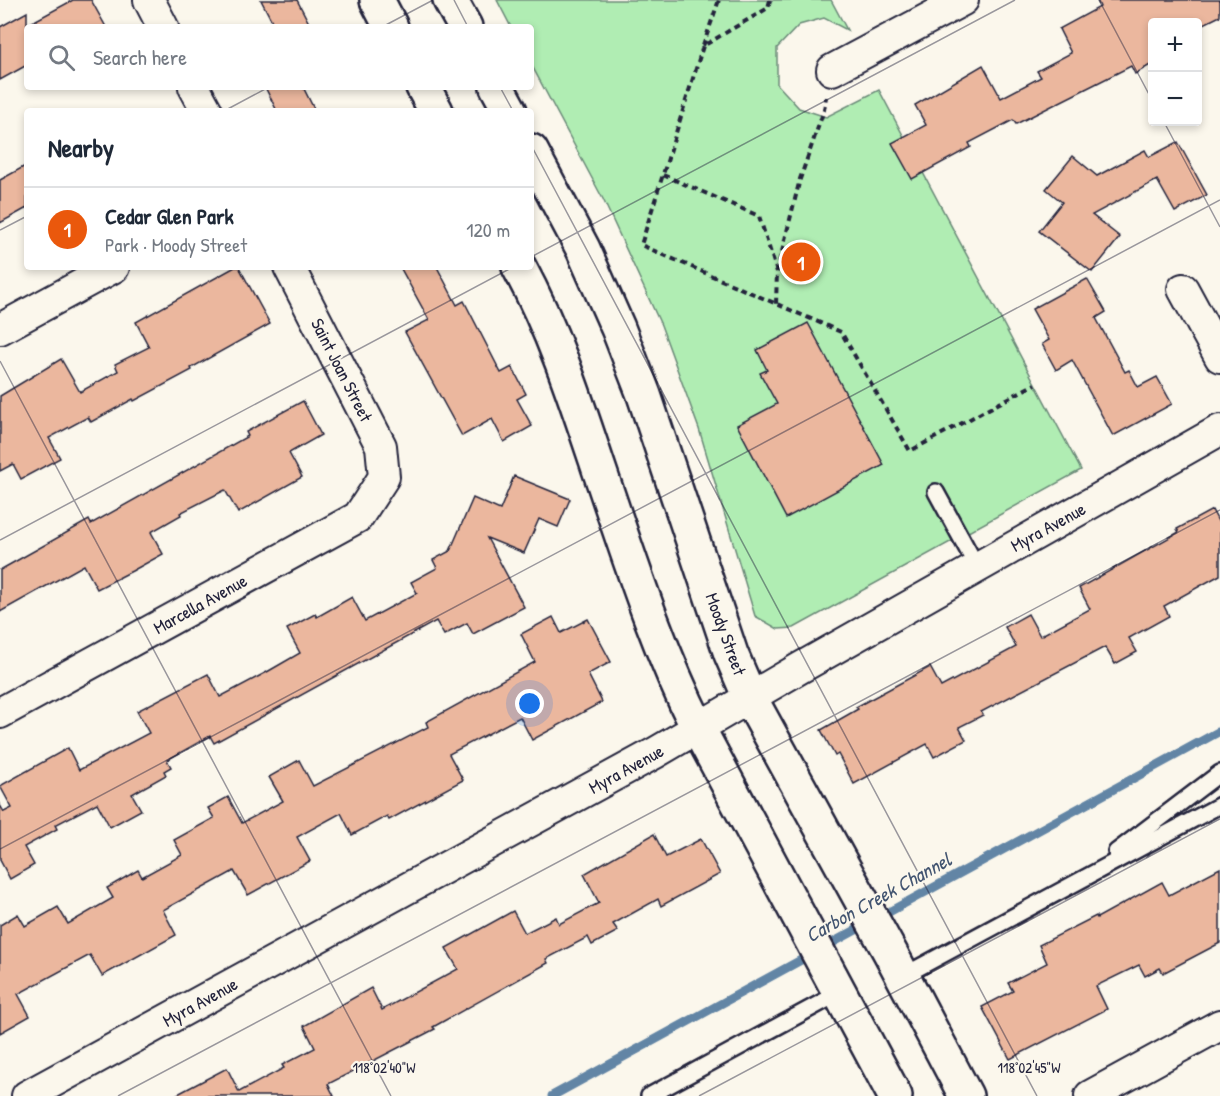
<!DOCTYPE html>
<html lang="en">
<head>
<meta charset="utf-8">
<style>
	:root { --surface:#fff; --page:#f2f2f3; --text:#1f2937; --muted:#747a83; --line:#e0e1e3; --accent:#ea580c }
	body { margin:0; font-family:"Patrick Hand",sans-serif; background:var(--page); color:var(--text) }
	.controls { position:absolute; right:18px; top:18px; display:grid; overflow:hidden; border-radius:6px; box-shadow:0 3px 9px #0003 }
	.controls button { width:54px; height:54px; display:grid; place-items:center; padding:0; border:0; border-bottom:2px solid var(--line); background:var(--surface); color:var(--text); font:30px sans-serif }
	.you { position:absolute; left:530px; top:704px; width:21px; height:21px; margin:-15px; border:4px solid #fff; border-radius:50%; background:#1a73e8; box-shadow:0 0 0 9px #1a73e833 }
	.badge { display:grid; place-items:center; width:39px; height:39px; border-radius:50%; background:var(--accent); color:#fff; font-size:20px; font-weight:700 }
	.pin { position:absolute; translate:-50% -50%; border:3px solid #fff; box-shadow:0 2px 6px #0006 }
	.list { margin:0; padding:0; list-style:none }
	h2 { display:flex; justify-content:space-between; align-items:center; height:78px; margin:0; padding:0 24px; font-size:26px }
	h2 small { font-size:20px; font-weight:400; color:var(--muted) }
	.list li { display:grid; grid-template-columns:39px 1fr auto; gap:18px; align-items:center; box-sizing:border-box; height:84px; padding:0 24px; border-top:2px solid var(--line) }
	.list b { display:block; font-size:22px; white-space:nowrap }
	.list p { margin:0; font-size:20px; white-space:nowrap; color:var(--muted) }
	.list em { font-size:20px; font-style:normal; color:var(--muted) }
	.icon { flex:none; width:33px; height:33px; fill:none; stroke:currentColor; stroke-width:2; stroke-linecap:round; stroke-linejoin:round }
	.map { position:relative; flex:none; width:1220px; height:1096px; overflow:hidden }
	.search { position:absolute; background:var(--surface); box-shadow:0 3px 9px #0003; left:24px; top:24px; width:510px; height:66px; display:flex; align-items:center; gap:15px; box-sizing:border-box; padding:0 21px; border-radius:6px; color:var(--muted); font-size:22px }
	.panel { position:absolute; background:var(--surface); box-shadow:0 3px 9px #0003; left:24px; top:108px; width:510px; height:162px; border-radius:6px }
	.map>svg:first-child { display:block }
</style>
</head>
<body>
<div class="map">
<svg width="1220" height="1096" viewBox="0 0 1220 1096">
	<rect width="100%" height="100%" fill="#fbf7ec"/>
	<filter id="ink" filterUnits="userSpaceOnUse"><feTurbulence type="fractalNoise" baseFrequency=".0167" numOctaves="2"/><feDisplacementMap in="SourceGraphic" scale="12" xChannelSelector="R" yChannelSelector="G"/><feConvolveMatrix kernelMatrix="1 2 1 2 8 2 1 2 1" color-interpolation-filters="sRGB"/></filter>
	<g filter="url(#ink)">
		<polygon fill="#b0edb3" stroke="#698877" stroke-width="1.5" points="497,0 831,0 847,30 824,18 799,25 777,48 777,84 799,108 826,117 879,90 1081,470 794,628 778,629 755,616 699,429 661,325 603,199 531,64 531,27 511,27"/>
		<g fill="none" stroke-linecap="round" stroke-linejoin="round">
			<polyline stroke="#6285a5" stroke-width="9" points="552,1096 1220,731"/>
		</g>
		<g fill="#ebb79e" stroke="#22223b" stroke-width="1.5">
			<polygon points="73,0 91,0 106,27 27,27 27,65 0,80 0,27 27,12 27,25"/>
			<polygon points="261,0 297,0 311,27 275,27"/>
			<polygon points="1097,0 1220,0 1220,16 1198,27 1197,22 1152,22 1152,64 1135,74 1131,66 1016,124 1013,120 969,143 971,147 912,179 892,143 926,125 915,105 983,65 1001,98 1041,77 1037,71 1071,53 1059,29 1100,7"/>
			<polygon points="265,87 303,87 315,111 277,111"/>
			<polygon points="1178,142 1207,195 1175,212 1157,180 1092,215 1120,237 1092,272 1039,231 1062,202 1046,189 1073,156 1097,176 1145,150 1149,157"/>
			<polygon points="27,165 27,208 0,223 0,180"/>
			<polygon points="235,267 239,267 270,324 191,368 192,370 134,401 133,399 91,422 88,417 49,438 60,458 21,479 13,464 0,471 0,396 61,359 80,392 118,371 115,364 149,347 136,322"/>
			<polygon points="400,267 437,267 457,305 464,301 501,373 512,367 526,394 517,399 532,426 504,442 492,419 462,436 405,332 429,320"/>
			<polygon points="1087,279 1106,312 1096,318 1125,372 1129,370 1138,387 1157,377 1172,404 1113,436 1072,360 1056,370 1042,344 1049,340 1032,309"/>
			<polygon points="808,323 884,465 786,518 737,425 777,404 760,373 767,370 757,350"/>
			<polygon points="303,401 321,435 289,453 302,477 238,513 225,490 180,513 181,515 151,532 163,554 132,571 97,589 84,565 0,612 0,570 89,520 91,524 248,436 246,432"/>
			<polygon points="514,476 570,499 558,527 539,519 524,553 487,538 524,607 473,634 467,623 444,635 436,621 214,743 210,736 167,760 171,767 164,771 166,775 132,794 141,810 110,827 97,803 55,825 57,829 24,847 34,865 10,879 0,860 0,805 4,812 12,808 0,786 68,748 79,770 149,733 137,711 208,674 220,697 267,672 300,653 287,629 315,614 317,617 352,597 365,621 417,593 411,582 437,568 433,560 450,551 473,498 500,510"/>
			<polygon points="1212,510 1220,525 1220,575 1164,606 1169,616 1129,638 1137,652 1115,664 1105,647 981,712 983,715 959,727 966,740 934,757 927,744 854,784 838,754 835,756 821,730 858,709 856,707 930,667 941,687 1016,647 1005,627 1028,614 1040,636 1090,609 1079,588 1179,532 1177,529"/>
			<polygon points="553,617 561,633 588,619 611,662 588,674 602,702 532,740 520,717 449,754 463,780 389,820 387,816 352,835 341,813 297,837 310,861 248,895 234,871 163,910 176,935 102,976 90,955 18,994 30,1016 0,1033 0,925 18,914 25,926 58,907 68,924 113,898 107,888 138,870 142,877 182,855 174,840 214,818 208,808 228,797 242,823 283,801 269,777 299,760 313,786 428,727 426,722 535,662 521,634"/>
			<polygon points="654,834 666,857 701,839 720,874 661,906 658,899 613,924 618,931 592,945 588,937 546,959 548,963 433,1027 435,1029 328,1084 334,1096 174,1096 227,1068 239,1092 284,1068 282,1065 315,1048 304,1026 371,988 382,1010 458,969 446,948 513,911 525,933 556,917 559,924 599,903 584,874"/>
			<polygon points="1220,868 1220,943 1163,973 1160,968 1145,976 1139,965 1096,986 1107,1009 1010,1059 982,1007 1013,991 1008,983 1047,963 1039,945 1096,916 1097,918 1162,882 1169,895"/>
		</g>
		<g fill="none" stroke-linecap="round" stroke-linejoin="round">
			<g stroke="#22223b" stroke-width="20">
				<g id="lane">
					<polyline points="936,492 977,567"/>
					<polyline points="1116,852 1220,773"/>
					<polyline points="903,976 1220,805"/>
					<polyline points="649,1096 839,993"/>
				</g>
			</g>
			<g stroke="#22223b" stroke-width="34">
				<g id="street">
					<polyline points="149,0 163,27"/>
					<polyline points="832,70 963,0"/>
					<polyline points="194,87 207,111"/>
					<polyline points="1183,289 1220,357"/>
					<polyline points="0,329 114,267"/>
					<polyline points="0,713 358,517 384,477 381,446 289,267"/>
					<polyline points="27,1096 655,753 800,668 1220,430"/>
					<polyline points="1090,1096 1220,1025"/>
				</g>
			</g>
			<g stroke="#22223b" stroke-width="38">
				<g id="secondary">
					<polyline points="377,0 391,27"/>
					<polyline points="450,0 465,27"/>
					<polyline points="423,87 436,111"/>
					<polyline points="497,87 510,111"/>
					<polyline points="531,151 583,249 618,328 644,395 731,654 750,698 891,954 966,1096"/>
					<path d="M 519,267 C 554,332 576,400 599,469 C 629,557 657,646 698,728 L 895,1096"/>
				</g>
			</g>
			<g stroke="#22223b" stroke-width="4" stroke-dasharray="6 4.5" stroke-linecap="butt">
				<polyline points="770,0 768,8 703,46 641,245 841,332 910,451 1035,384"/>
				<polyline points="703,46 719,0"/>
				<polyline points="663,175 759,216 777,272 776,304"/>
				<polyline points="777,272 800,179 824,110 826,97"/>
			</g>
			<use href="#lane" stroke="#fbf7ec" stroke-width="15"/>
			<use href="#street" stroke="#fbf7ec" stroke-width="30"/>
			<use href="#secondary" stroke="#fbf7ec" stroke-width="33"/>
		</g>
	</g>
	<path fill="none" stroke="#22223b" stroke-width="1.5" stroke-opacity="0.45" d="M 454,0 L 468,27M 1099,0 L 1152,100M 382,27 L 433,0M 500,87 L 513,111M 224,111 L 269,87M 1164,122 L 1220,227M 531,145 L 1037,1096M 0,230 L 27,216M 531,257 L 1015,0M 0,361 L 391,1096M 0,540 L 513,267M 0,849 L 1220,200M 118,1096 L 1220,510M 699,1096 L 1220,819"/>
	<g text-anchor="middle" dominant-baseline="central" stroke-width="4.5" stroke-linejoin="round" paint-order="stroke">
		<g font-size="18" fill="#22223b" stroke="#fbf7ec">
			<text transform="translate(342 370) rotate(63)">Saint Joan Street</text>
			<text transform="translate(1048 527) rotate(-29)">Myra Avenue</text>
			<text transform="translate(200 604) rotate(-29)">Marcella Avenue</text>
			<text transform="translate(726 634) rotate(70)">Moody Street</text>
			<text transform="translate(626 769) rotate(-29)">Myra Avenue</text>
			<text transform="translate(200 1002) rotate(-29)">Myra Avenue</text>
		</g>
		<g font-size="20" font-style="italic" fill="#425470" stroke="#fbf7ec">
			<text transform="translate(878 897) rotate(-29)">Carbon Creek Channel</text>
		</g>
	</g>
	<g font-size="15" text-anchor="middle" fill="#22223b" stroke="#fbf7ec" stroke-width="4.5" stroke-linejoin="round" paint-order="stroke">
		<text x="384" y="1073">118°02'40"W</text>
		<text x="1029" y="1073">118°02'45"W</text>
	</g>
</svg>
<div class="controls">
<button>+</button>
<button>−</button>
</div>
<div class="you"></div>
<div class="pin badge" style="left:801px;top:262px">1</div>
<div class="search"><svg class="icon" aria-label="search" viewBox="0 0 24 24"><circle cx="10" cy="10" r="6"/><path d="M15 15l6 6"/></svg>Search here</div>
<section class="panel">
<h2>Nearby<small></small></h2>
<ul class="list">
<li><span class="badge">1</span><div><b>Cedar Glen Park</b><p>Park · Moody Street</p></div><em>120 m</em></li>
</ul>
</section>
</div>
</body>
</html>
